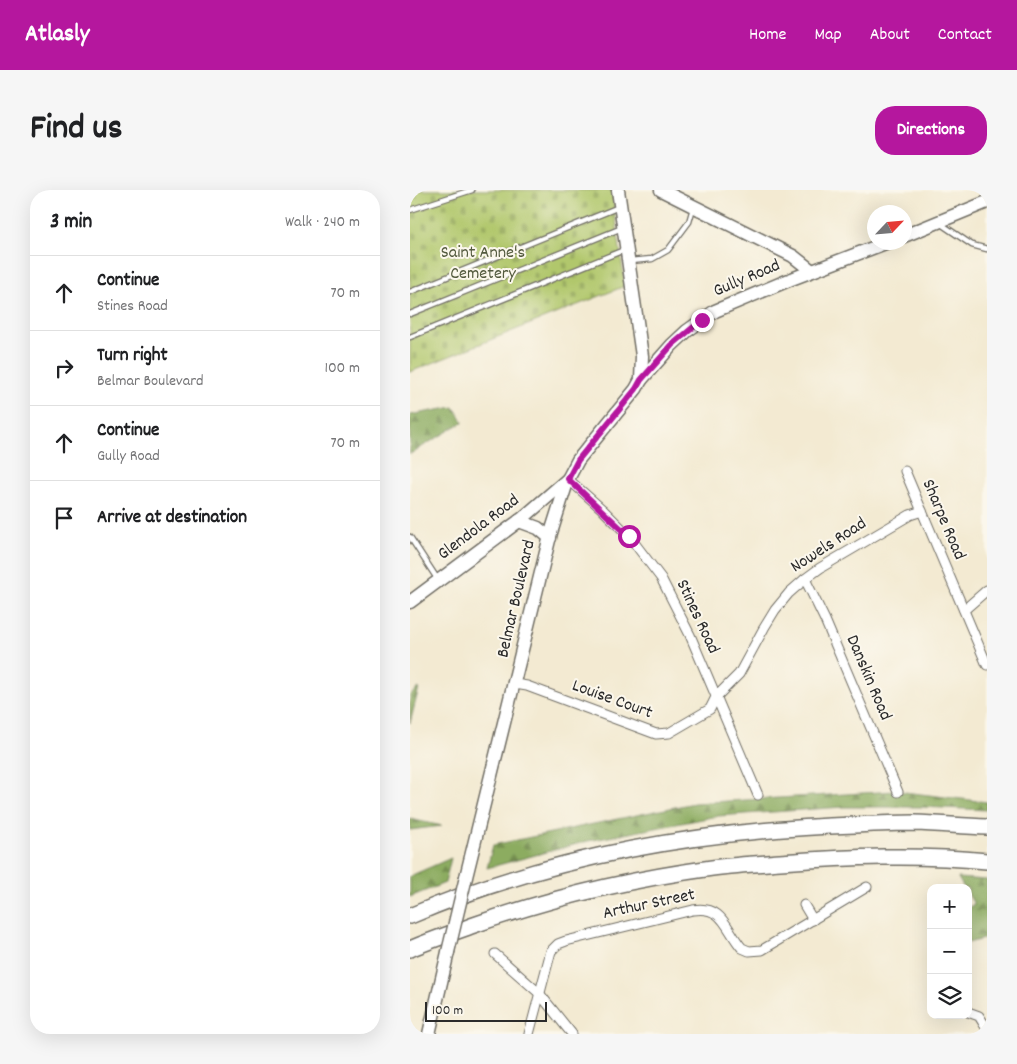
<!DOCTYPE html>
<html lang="en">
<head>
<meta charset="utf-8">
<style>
	:root { --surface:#fff; --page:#f6f6f6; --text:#202124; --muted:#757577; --line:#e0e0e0; --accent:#b5179e }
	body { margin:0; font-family:Dekko,sans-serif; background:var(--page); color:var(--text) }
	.controls { position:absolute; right:15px; bottom:15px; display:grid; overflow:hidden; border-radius:10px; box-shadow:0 5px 20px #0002 }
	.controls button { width:45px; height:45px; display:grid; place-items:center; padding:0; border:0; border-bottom:1px solid var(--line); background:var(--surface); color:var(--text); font:25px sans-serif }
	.compass { position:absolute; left:457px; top:15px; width:45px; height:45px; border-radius:50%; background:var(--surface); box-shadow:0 5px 20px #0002; rotate:64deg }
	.scale { position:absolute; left:15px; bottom:12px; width:122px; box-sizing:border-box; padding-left:5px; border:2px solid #2b2b2b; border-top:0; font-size:14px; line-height:18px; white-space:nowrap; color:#2b2b2b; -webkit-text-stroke:4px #fbf7ec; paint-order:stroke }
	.stop { position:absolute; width:15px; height:15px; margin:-11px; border:4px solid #b5179e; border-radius:50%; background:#fff }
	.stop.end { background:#b5179e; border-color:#fff; box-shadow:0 1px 5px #0008 }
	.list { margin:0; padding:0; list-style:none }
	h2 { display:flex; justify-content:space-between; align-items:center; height:65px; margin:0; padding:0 20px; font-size:21px }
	h2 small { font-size:16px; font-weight:400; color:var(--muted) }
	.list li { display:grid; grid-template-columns:32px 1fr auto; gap:15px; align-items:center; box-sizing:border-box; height:75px; padding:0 20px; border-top:1px solid var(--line) }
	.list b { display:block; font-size:19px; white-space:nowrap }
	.list p { margin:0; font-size:16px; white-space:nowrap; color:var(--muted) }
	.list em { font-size:16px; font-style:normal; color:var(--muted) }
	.icon { flex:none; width:28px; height:28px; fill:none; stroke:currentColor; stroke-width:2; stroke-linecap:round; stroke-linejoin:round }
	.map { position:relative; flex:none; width:577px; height:844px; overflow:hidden; border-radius:20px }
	header { display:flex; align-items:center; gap:30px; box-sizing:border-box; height:70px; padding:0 25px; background:var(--accent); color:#fff }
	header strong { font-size:24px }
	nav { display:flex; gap:28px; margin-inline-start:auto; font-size:18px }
	.intro { display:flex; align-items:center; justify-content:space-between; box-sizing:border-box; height:120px; padding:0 30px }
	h1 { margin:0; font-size:35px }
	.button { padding:12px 22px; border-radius:20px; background:var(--accent); color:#fff; font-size:18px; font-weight:700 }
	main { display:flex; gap:30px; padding:0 30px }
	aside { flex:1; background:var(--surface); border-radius:20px; box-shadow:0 5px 20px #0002 }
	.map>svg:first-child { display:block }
</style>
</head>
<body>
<header>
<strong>Atlasly</strong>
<nav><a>Home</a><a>Map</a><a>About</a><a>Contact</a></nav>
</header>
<div class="intro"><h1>Find us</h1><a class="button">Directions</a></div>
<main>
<aside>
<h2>3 min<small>Walk · 240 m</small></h2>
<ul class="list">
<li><svg class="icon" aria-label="ahead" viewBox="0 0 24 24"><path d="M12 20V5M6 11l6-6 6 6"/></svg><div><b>Continue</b><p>Stines Road</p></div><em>70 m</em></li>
<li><svg class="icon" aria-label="right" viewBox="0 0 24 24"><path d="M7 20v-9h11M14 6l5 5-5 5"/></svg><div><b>Turn right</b><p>Belmar Boulevard</p></div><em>100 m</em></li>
<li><svg class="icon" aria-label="ahead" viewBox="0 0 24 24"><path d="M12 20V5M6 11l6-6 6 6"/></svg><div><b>Continue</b><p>Gully Road</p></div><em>70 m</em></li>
<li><svg class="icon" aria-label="arrive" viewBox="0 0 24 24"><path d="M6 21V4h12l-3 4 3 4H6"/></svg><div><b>Arrive at destination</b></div></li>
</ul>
</aside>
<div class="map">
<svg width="577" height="844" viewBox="0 0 577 844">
	<defs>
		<pattern id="forest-firs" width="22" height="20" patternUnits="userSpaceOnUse" patternTransform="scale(1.25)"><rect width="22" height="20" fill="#8cac60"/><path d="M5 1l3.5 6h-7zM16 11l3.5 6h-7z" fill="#738c4f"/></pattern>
		<pattern id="cemetery-stones" width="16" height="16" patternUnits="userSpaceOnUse" patternTransform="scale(1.25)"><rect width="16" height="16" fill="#b1c76c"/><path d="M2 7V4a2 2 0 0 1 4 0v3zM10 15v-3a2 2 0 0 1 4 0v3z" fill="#98ab5e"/></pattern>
	</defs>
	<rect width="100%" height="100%" fill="#fbf7ec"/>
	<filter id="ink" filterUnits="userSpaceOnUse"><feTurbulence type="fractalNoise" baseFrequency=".02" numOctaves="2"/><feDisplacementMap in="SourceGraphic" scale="10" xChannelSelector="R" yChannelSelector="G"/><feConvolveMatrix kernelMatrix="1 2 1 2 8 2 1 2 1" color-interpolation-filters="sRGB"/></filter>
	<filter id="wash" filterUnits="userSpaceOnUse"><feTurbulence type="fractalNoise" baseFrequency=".0096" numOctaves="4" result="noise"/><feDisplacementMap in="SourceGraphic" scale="20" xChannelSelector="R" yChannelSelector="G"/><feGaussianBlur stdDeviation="1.12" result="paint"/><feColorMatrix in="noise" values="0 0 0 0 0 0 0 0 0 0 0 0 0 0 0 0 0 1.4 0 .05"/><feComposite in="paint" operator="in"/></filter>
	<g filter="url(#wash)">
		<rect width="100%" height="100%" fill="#f3ead2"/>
		<g fill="url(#forest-firs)" stroke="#5c6c46">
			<polygon points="44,217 53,232 0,264 0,225"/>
			<polygon points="9,498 0,533 0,505"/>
			<polygon points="486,601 577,612 577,620 511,617 433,617 308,626 178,651 77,678 83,655 284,613"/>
			<polygon points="0,629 32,636 0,640"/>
			<polygon points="41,668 35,693 0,707 0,686"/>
			<polygon points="548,688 577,690 577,748 558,753 558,718 564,714 558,704 558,698 554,698"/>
		</g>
		<polygon fill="url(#cemetery-stones)" stroke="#6e794c" points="0,0 202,0 215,96 0,182"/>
	</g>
	<g filter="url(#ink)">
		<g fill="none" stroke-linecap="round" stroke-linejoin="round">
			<g stroke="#716e65" stroke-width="7">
				<g id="lane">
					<polyline points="0,20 62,0"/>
					<polyline points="531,34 562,55 577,59"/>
					<polyline points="220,71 242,69 258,60 279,32 283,18"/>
					<polyline points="0,102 209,17"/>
					<polyline points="0,124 212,38"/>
					<polyline points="0,147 214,60"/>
					<polyline points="0,347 28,390"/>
				</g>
			</g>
			<g stroke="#716e65" stroke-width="11">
				<g id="street">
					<polyline points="495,281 577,475"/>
					<polyline points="158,289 192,319 219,346 251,388 280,445 348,605"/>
					<polyline points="395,389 415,430 488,602"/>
					<polyline points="554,420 577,400"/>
					<polyline points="105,494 117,496 246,544 259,543 300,519 306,507 329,484 354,438 365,420 379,403 395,389 410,378 500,325 512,321"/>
					<polyline points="394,715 403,730"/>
					<polyline points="85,764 129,803 162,844"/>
					<polyline points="558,822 569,826 577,839"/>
					<path d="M 119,844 L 141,761 L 148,754 L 156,751 L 283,720 C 314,715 316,740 332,758 L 339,761 L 352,760 L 457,697"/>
				</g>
			</g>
			<g stroke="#716e65" stroke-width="15">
				<g id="secondary">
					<polyline points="251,0 383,66 402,81"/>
					<polyline points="494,46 577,12"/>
					<polyline points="231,190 262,155 277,141 305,121 379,90 478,52"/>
					<polyline points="109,331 128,338 140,348"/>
					<polyline points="0,412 113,328 158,289"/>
					<polyline points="56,687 140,346 158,289 168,270 226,199 231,190 232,166 208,0"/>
					<polyline points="19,844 38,762"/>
				</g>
			</g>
			<g stroke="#716e65" stroke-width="18">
				<g id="highway">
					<path d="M 0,726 C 140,666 294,640 445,635 C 465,634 485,633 505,633 C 529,634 553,636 577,637"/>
					<path d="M 0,759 C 21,750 42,743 64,735 C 141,708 221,689 302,678 C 324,675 347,674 370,672 C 439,667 508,664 577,671"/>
				</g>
			</g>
			<use href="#lane" stroke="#fff" stroke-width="4.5"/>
			<use href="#street" stroke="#fff" stroke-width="9"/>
			<use href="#secondary" stroke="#fff" stroke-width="12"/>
			<use href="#highway" stroke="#fff" stroke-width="15"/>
			<g stroke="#716e65" stroke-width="15" stroke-linecap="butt">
				<polyline id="secondary-bridge" points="38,762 56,687"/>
			</g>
			<use href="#secondary-bridge" stroke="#fff" stroke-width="12"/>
		</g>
	</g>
	<g fill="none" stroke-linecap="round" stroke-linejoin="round" filter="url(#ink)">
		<polyline stroke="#b5179e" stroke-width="6" points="219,346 158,289 168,270 226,199 231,190 262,155 292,130"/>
	</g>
	<g text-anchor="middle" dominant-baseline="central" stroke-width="4" stroke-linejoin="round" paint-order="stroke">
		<g font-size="18" fill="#535a3e" stroke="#fbf7ec">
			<text x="73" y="63">Saint Anne's<tspan x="73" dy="21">Cemetery</tspan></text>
		</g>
		<g font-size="18" fill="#2b2b2b" stroke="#fbf7ec">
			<text transform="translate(337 89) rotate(-23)">Gully Road</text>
			<text transform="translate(533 330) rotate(67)">Sharpe Road</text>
			<text transform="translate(69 338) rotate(-37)">Glendola Road</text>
			<text transform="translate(419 356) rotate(-33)">Nowels Road</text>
			<text transform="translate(107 409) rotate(-77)">Belmar Boulevard</text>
			<text transform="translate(287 427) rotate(65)">Stines Road</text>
			<text transform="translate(458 488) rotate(67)">Danskin Road</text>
			<text transform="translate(202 510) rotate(20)">Louise Court</text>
			<text transform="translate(239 715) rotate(-12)">Arthur Street</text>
		</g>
	</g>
</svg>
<div class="controls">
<button>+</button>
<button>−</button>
<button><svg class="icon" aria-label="layers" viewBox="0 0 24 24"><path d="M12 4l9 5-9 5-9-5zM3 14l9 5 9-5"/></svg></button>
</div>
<svg class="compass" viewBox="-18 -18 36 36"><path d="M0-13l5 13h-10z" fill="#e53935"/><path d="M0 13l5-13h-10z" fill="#757577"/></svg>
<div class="scale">100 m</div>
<div class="stop" style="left:219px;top:346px"></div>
<div class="stop end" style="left:292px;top:130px"></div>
</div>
</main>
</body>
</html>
